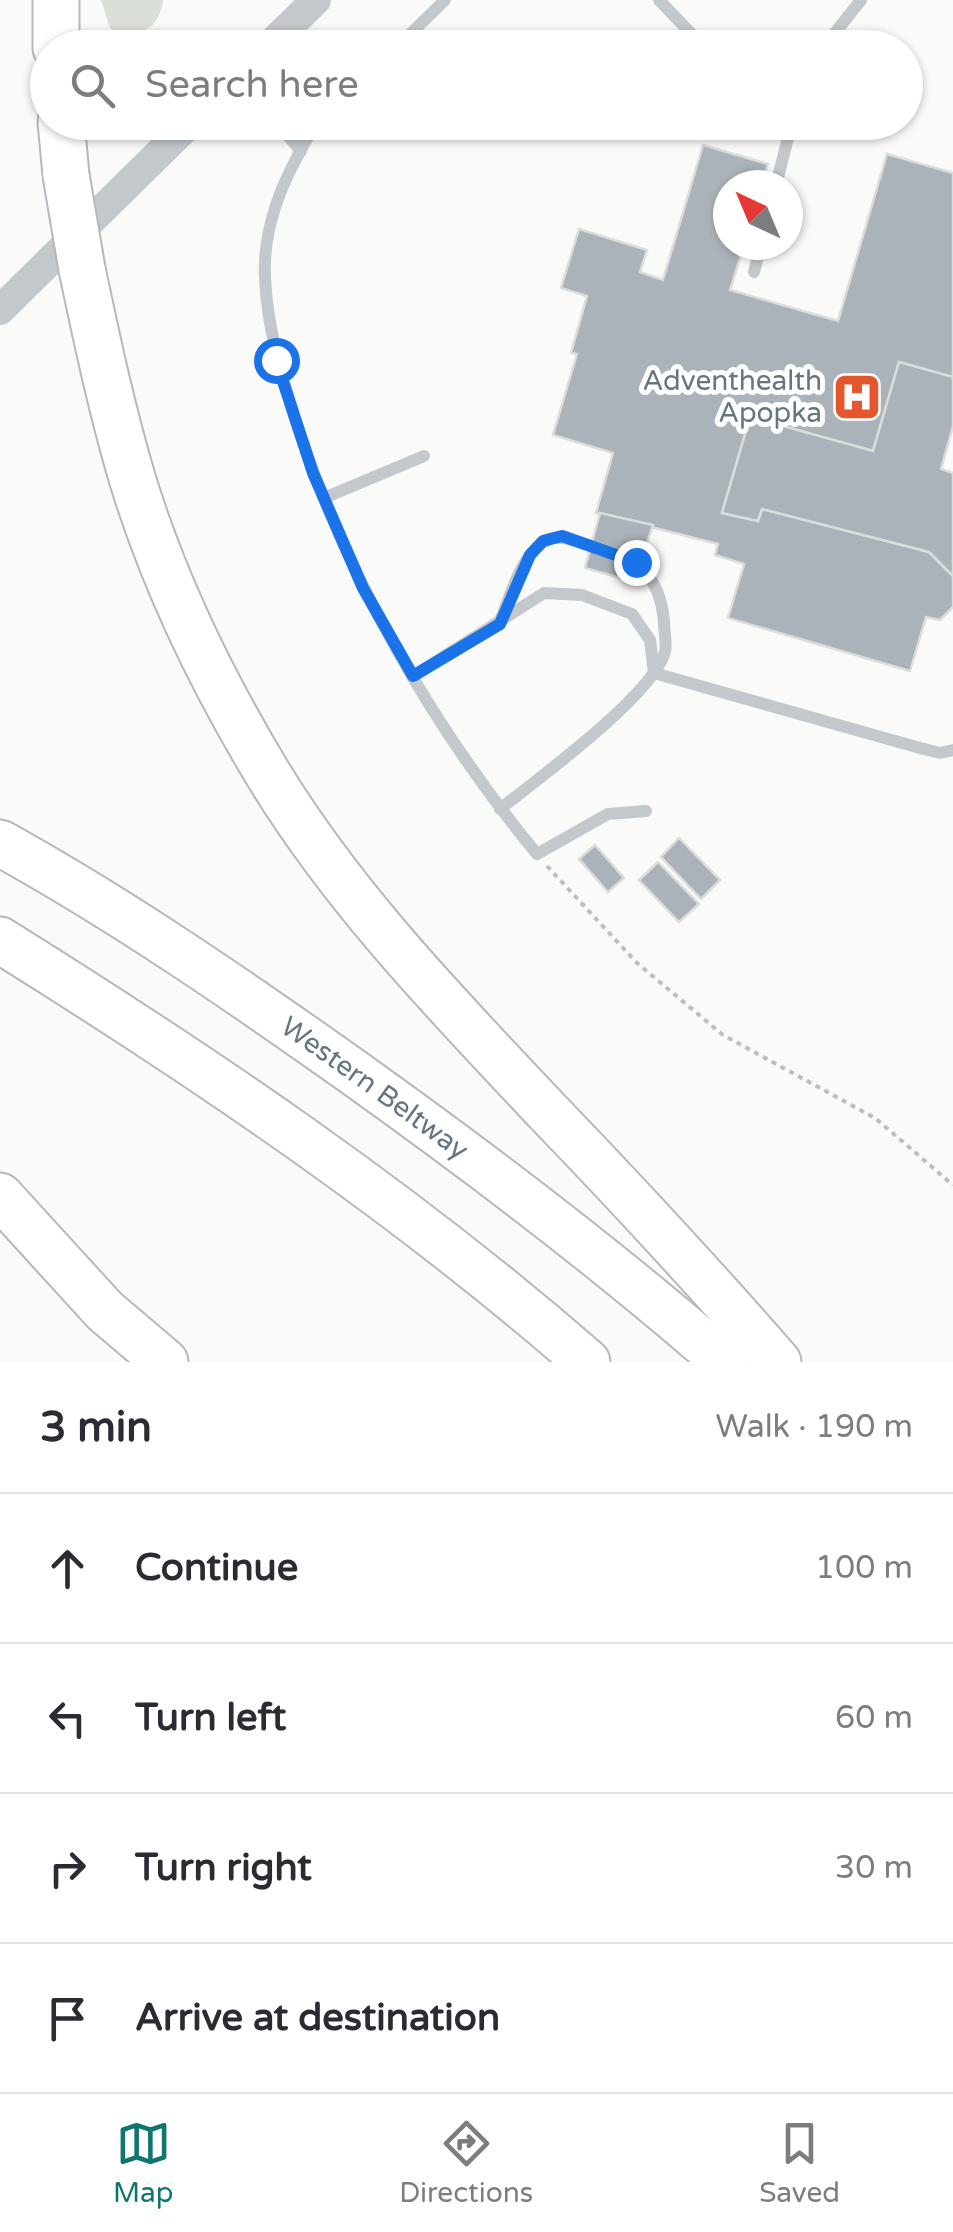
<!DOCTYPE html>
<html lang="en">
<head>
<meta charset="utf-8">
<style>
	:root { --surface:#fff; --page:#f7f7f7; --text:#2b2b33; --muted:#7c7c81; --line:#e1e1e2; --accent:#0f766e }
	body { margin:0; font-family:"Varela Round",sans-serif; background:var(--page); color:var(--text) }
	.compass { position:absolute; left:713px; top:170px; width:90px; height:90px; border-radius:50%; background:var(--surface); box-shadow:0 2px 8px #0004; rotate:316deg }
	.stop { position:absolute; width:30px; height:30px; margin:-22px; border:8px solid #1a73e8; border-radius:50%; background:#fff }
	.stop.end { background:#1a73e8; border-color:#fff; box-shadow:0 2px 10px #0008 }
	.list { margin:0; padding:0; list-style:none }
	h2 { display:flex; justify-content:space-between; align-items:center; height:130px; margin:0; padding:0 40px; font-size:42px }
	h2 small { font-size:32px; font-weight:400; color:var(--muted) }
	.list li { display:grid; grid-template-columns:65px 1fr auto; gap:30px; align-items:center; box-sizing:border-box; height:150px; padding:0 40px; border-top:2px solid var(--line) }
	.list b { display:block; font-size:38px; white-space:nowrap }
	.list em { font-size:32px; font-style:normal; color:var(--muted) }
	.icon { flex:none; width:55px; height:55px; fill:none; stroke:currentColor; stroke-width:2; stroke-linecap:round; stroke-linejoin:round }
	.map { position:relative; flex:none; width:953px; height:1362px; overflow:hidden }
	.search { position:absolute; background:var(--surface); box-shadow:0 2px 8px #0004; left:30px; right:30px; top:30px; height:110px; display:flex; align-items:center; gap:25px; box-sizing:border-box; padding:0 35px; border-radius:55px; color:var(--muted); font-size:38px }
	.sheet { height:730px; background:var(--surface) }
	nav { display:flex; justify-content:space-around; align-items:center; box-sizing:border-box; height:140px; border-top:2px solid var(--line); background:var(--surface); font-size:28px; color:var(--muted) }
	nav a { display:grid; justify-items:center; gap:5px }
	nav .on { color:var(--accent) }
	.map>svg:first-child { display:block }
</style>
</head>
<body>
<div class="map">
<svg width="953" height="1362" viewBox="0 0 953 1362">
	<rect width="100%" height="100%" fill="#fafaf8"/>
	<path fill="#dadfd7" d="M 101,0 L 163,0 C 160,25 146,33 123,37 L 110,28 Z"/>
	<g fill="#aab3b9" stroke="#dcdcda" stroke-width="2.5">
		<polygon points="703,145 768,164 761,185 728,185 728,245 744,245 730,290 838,321 887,154 953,173 953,377 899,362 873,451 750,417 722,513 758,521 762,509 929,552 953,576 953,607 940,620 926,617 910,671 728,618 744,564 715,555 718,544 596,513 613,453 553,435 577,354 571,353 587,296 561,288 579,229 647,250 640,272 663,280"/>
		<polygon points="899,362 953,377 953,426 941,469 953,473 953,576 929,552 762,509 758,521 722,513 750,417 873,451"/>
		<polygon points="600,513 653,525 634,582 585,568"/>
		<polygon points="679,838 720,880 701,899 661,857"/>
		<polygon points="595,845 624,878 608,892 579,859"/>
		<polygon points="658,862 699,904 679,922 639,880"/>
	</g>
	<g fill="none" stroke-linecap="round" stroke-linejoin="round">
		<g stroke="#b4b9bd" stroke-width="49">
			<g id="motorway">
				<polyline points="56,0 56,48"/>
				<polyline points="61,122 66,175"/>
				<path d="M 82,269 C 97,340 112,411 133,481 C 164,582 211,679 265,769 C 341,896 447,1005 548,1112 C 627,1194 703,1276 778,1362"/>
				<path id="s1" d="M 0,843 C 121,910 236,989 349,1069 C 478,1161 605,1257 725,1362"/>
				<path d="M 0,940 C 205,1068 405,1203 587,1362"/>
				<polyline points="0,1196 105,1311 165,1362"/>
			</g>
		</g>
		<polyline stroke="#bbbfc2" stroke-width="4" stroke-dasharray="5 5" stroke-linecap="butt" points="547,866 637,963 723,1035 875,1118 953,1185"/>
		<g stroke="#c3c8cc" stroke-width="12">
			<polyline points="659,0 705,48"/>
			<polyline points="396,48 445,0"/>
			<polyline points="823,48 861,0"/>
			<polyline points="276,122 301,151"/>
			<path d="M 319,122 C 309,133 302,148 295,161 C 277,195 263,237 265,277 C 267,328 282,377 297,425 C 348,580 433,728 537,854 L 608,814 L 646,811"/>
			<polyline points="776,185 792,122"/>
			<polyline points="754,272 761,245"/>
			<polyline points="324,498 424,456"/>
			<path d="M 499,623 C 510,599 519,559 542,543 C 556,533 570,539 585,544 C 632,560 659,566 664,622 C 664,631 667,644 665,652 C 652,696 539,778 500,809"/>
			<polyline points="654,673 920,748 940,753 953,750"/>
			<polyline points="413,676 544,593 582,595 632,614 650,640 654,673"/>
		</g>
		<g stroke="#c3c8cc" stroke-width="30">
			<polyline points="267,48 316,0"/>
			<polyline points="0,310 191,122"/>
		</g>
		<use href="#motorway" stroke="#fff" stroke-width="45"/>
		<g stroke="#b4b9bd" stroke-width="49" stroke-linecap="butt">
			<polyline id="motorway-bridge" points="66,175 82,269"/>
		</g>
		<use href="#motorway-bridge" stroke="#fff" stroke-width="45"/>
	</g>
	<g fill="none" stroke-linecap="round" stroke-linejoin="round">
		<polyline stroke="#1a73e8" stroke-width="12" points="276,360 313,473 363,588 413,676 500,624 530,555 543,541 562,536 636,562"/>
	</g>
	<defs>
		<g id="hospital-square" transform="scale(2.5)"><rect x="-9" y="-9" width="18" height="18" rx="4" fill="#e4572e" stroke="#fff"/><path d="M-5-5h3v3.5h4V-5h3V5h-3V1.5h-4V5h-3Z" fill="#fff"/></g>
	</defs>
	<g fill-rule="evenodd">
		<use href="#hospital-square" x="857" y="397"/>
	</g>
	<g text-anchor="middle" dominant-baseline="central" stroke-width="10" stroke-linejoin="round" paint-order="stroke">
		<g font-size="28" fill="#657683" stroke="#fff" text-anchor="end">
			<text x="822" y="381">Adventhealth<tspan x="822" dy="32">Apopka</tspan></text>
		</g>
		<g font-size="28" fill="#657683" stroke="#fff">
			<text stroke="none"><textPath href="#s1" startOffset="448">Western Beltway</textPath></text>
		</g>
	</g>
</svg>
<svg class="compass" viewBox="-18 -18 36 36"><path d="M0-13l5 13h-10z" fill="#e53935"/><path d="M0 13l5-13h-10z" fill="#7c7c81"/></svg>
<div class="stop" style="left:276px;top:360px"></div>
<div class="stop end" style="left:636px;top:562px"></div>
<div class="search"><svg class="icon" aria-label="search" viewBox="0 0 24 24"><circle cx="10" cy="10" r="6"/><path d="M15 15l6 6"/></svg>Search here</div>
</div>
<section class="sheet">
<h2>3 min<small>Walk · 190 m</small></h2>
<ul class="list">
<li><svg class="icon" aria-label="ahead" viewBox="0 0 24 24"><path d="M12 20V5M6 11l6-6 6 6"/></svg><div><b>Continue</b></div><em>100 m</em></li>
<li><svg class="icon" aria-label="left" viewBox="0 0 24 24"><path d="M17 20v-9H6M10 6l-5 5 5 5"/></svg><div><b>Turn left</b></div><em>60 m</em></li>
<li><svg class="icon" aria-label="right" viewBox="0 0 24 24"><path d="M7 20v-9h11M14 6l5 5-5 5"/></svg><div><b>Turn right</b></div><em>30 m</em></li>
<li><svg class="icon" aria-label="arrive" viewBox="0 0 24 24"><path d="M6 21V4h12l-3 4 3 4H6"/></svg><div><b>Arrive at destination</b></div></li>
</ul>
</section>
<nav>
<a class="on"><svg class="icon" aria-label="map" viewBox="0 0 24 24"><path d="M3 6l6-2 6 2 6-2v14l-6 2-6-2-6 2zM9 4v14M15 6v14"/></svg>Map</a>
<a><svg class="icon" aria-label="directions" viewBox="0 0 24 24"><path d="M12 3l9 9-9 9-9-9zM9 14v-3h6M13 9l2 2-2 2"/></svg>Directions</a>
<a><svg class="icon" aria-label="saved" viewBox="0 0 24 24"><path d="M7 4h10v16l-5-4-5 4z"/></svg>Saved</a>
</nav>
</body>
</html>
